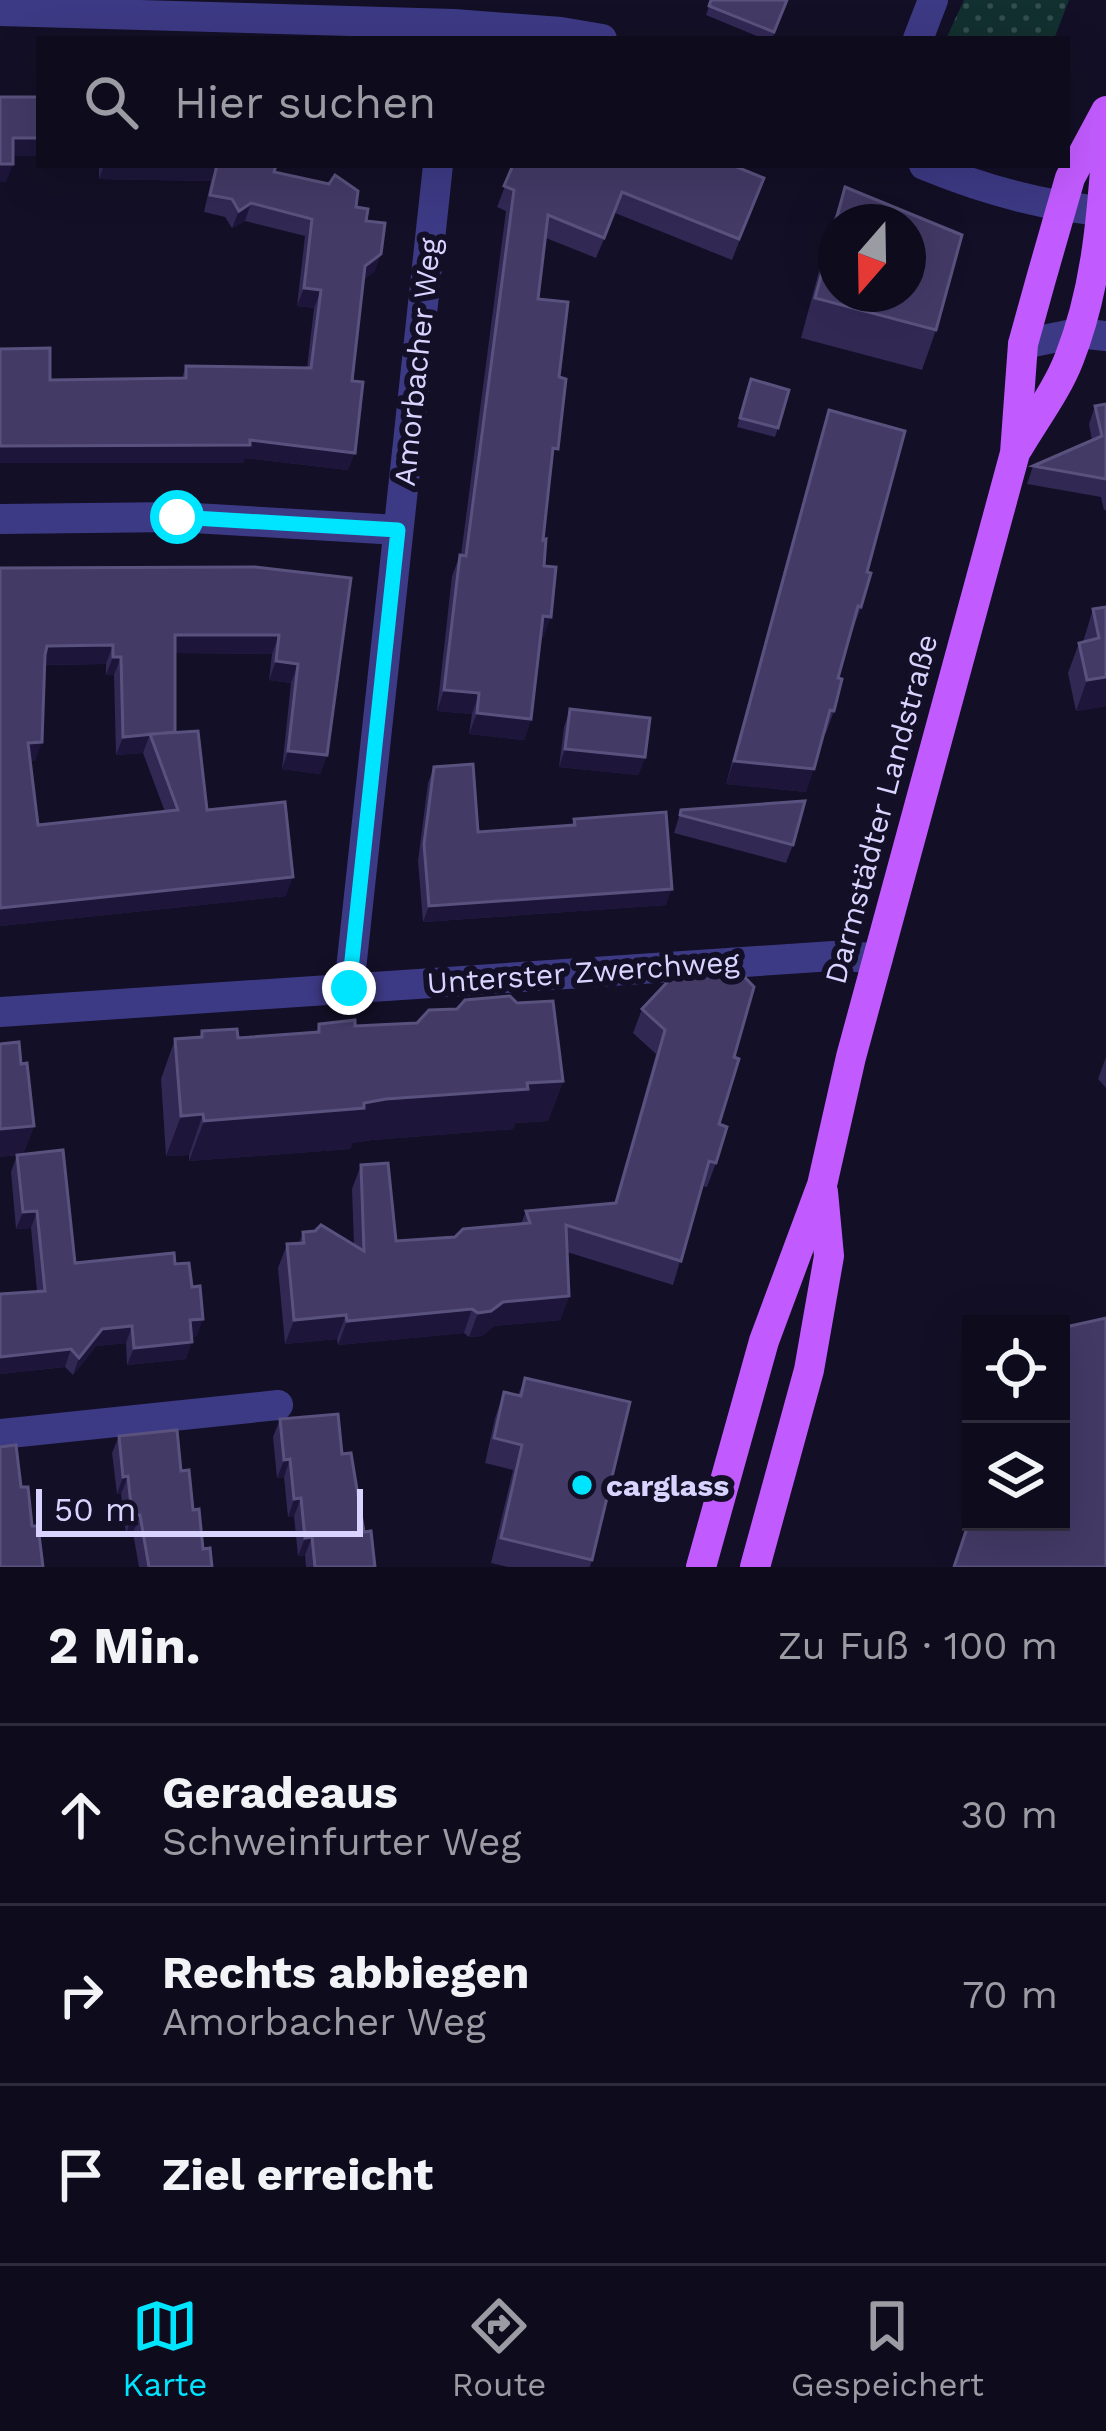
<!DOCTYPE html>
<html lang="de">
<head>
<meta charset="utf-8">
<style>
	:root { --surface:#0e0b1c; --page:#171425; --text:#f1f3f6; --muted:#9b9ba3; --line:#2e2b3b; --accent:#00e5ff }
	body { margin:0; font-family:"Work Sans",sans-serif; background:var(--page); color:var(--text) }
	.controls { position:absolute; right:36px; bottom:36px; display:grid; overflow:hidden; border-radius:0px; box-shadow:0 12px 48px #0002 }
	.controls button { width:108px; height:108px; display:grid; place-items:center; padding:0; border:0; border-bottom:3px solid var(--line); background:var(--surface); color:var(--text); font:60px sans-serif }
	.compass { position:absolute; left:818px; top:204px; width:108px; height:108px; border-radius:50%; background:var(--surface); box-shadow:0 12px 48px #0002; rotate:200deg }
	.scale { position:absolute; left:36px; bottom:30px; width:327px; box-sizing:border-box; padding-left:12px; border:6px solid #d9d4ff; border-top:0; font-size:33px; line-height:42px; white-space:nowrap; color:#d9d4ff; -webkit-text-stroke:9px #130f26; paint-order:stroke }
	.stop { position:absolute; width:36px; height:36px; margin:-27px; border:9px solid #00e5ff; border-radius:50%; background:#fff }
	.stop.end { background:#00e5ff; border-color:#fff; box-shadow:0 3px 12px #0008 }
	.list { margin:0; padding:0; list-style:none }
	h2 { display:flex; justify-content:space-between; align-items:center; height:156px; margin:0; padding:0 48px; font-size:51px }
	h2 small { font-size:39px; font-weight:400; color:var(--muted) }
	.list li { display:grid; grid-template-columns:78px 1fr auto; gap:36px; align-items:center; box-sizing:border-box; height:180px; padding:0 48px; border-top:3px solid var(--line) }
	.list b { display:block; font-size:45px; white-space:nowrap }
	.list p { margin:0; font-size:39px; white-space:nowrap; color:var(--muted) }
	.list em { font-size:39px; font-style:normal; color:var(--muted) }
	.icon { flex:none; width:66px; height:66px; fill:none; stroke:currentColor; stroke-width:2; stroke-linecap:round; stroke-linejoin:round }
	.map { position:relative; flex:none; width:1106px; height:1567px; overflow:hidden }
	.search { position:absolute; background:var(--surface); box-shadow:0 12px 48px #0002; left:36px; right:36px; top:36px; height:132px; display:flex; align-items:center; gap:30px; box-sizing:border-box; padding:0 42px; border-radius:0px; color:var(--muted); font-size:45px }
	.sheet { height:696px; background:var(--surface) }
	nav { display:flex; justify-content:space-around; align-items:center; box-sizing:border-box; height:168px; border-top:3px solid var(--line); background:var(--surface); font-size:33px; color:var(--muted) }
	nav a { display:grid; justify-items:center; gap:6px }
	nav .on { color:var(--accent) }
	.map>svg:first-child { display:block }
</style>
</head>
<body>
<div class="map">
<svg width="1106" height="1567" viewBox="0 0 1106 1567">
	<defs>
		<pattern id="grass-dots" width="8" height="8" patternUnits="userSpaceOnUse" patternTransform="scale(3)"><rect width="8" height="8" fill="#12302f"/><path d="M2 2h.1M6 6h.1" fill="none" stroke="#344d4e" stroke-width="1.8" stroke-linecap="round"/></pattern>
	</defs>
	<rect width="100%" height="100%" fill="#130f26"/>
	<polygon fill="url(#grass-dots)" points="964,0 1069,0 1054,39 946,39"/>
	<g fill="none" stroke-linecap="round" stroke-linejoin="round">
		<g stroke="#3d3a85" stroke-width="30">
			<polyline points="0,11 454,24 561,32 602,39"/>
			<polyline points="918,39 933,0"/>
			<path d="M 924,165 C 982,189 1042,206 1104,211 L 1106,214"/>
			<polyline points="1023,344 1078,333 1106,336"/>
			<polyline points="0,519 177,517 398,530"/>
			<polyline points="349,988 438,165"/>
			<polyline points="0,1012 833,956 878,958"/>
			<polyline points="0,1434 278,1405"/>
		</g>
		<g stroke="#c25bff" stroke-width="30">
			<path d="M 1018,448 C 1035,419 1057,390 1069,359 C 1095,293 1101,226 1106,157"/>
			<polyline points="701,1567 764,1341 822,1185 851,1057 1015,453 1023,344 1041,279 1070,178 1106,111"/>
			<polyline points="755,1567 809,1370 829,1256 823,1192"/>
		</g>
	</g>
	<g fill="#312854" fill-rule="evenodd">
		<polygon points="711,0 787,0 772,39 764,39 706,15"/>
		<polygon points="99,165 276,165 274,172 356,207 366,221 375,271 363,280 352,381 348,470 245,458 243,463 50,380 182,378 186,366 307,368 314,308 297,306 305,236 245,221 232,228 225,217 204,212 211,181 99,179"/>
		<polygon points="513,165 764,178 732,260 615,213 596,258 546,238 538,299 550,470 543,540 543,638 541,637 531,719 524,740 469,734 472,714 437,711 452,576 460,555 461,555 506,211 497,207"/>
		<polygon points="845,187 936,330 922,370 801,338 831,227"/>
		<polygon points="751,379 778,428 775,437 737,427"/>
		<polygon points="1106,404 1106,510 1104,510 1101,497 1027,484 1033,466 1092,440 1089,424 1095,406"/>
		<polygon points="829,410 867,572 861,607 853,629 852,629 838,678 834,711 826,733 824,733 806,792 726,784 821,433"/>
		<path d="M 0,568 L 351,578 L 327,755 L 320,774 L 282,769 L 291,683 L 269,680 L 272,654 L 175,653 L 175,732 L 207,810 L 286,896 L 0,926 ZM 106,664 L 106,675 L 114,675 L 116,755 L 143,753 L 165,812 L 38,825 L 31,761 L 35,761 L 44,665 Z"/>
		<polygon points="1106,607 1106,706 1076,711 1068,673 1079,643 1083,642 1093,609"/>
		<polygon points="570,709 645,757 638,775 559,767 564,727"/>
		<polygon points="434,767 478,832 572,825 574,819 666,905 423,922 418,861 428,783"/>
		<polygon points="681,810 793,845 786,863 674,833"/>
		<polygon points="642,1009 734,1057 719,1124 716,1163 707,1187 702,1186 673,1285 567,1252 569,1296 560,1320 494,1326 482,1336 469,1337 464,1333 338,1345 337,1339 285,1344 278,1268 287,1244 299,1243 303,1232 354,1245 352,1189 361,1165 396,1241 455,1237 521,1224 526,1211 614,1204 656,1054 633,1033"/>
		<polygon points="319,1024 355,1026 563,1081 548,1121 515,1123 513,1129 372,1140 352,1143 350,1149 189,1161 189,1155 166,1156 161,1079 175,1039 200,1037 202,1031 238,1038 316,1032"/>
		<polygon points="0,1044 21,1064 34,1126 23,1154 75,1263 175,1264 197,1336 192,1337 186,1359 127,1365 126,1343 96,1346 73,1375 65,1367 0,1374 0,1294 37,1291 31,1228 16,1229 11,1172 17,1155 0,1157"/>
		<polygon points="1106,1057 1106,1088 1098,1079"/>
		<polygon points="525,1378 592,1560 590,1567 508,1567 491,1563 513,1470 485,1463 495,1418 504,1392 518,1395"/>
		<polygon points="280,1419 342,1454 375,1567 306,1567 305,1555 298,1556 294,1516 288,1517 284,1477 277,1478 273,1437"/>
		<polygon points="119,1436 181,1471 203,1549 212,1567 139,1567 133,1533 126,1534 121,1494 117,1494 112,1453"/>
	</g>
	<g fill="#1d163a">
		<polygon points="13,138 39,138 39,156 6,156"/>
		<polygon points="0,164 13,164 6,182 0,182"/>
		<polygon points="104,165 217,165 211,181 99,179"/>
		<polygon points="251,203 245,221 232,228 239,211"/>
		<polygon points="381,254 375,271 358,284 365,266"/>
		<polygon points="304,288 321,290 314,308 297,306"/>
		<polygon points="250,440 355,453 348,470 245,458 243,463 0,463 0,446"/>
		<polygon points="543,616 551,617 543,638 535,637"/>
		<polygon points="175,635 279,635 272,654 168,653"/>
		<polygon points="113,645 106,664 41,665 47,646"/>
		<polygon points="113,657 121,657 114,675 106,675"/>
		<polygon points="276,661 298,664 291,683 269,680"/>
		<polygon points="1106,677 1106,706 1076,711 1087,680"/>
		<polygon points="444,690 479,693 472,714 437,711"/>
		<polygon points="477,713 531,719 524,740 469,734"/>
		<polygon points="175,732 150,734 143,753 116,755 123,737"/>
		<polygon points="42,742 35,761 22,762 28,743"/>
		<polygon points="565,749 645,757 638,775 559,767"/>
		<polygon points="288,751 327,755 320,774 282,769"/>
		<polygon points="734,761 814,769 806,792 726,784"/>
		<polygon points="293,877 286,896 0,926 0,908"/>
		<polygon points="672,889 666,905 423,922 429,906"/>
		<polygon points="563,1081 548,1121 515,1123 513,1129 372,1140 352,1143 350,1149 189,1161 204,1121 527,1083"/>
		<polygon points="203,1114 189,1155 166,1156 181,1116"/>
		<polygon points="34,1126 23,1154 0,1157 0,1129"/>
		<polygon points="37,1211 31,1228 16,1229 23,1212"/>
		<polygon points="569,1296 560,1320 494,1326 482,1336 469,1337 478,1313 503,1302"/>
		<polygon points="472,1309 464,1333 338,1345 347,1321"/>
		<polygon points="346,1315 337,1339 285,1344 294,1320"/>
		<polygon points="203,1319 197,1336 184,1337 190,1320"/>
		<polygon points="132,1326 126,1343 96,1346 73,1375 79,1358 102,1329"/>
		<polygon points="192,1342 186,1359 127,1365 134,1348"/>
		<polygon points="71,1349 65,1367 0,1374 0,1357"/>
		<polygon points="290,1459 284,1477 277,1478 284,1460"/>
		<polygon points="128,1476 121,1494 117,1494 123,1477"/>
		<polygon points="301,1498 294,1516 288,1517 294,1499"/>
		<polygon points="140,1515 133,1533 126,1534 132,1516"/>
		<polygon points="312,1537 305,1555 298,1556 305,1538"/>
	</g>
	<g fill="#433a66" stroke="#5a527e" stroke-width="3" fill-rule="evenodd">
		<polygon points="711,0 787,0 774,32 709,6"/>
		<polygon points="0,97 39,97 39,138 13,138 13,164 0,164"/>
		<polygon points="217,165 276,165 274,172 329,184 335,175 358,191 356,207 368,209 366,221 385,223 381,254 365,266 352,381 363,382 355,453 250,440 250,445 0,446 0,349 50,348 50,380 186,378 186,366 311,368 321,290 304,288 312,219 251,203 239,211 232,199 210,195"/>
		<polygon points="513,165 732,165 764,178 739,239 622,192 604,238 548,215 538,299 568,302 559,377 566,379 558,449 553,448 543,540 546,539 544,566 556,567 551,617 543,616 531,719 477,713 479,693 444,690 460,555 466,556 514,190 504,186"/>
		<path d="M 845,187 L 962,235 L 936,330 L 815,298 ZM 836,222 L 908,222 L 908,294 L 836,294 Z"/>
		<polygon points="751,379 789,390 778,428 740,418"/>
		<polygon points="1106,404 1106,479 1033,466 1102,436 1095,406"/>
		<polygon points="829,410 905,431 867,572 871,573 861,607 858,606 838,678 842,679 834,711 830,710 814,769 734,761"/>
		<polygon points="255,567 351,578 327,755 288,751 298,664 276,661 279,635 175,635 175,732 123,737 121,657 113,657 113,645 47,646 45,655 42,742 28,743 38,825 178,810 150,734 198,731 207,810 285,802 293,877 0,908 0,568"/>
		<polygon points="1106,607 1106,677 1087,680 1079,643 1099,638 1093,609"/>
		<polygon points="570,709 650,718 645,757 565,749"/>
		<polygon points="473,764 478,832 575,825 574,819 666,812 672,889 429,906 424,844 434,767"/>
		<polygon points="805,801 793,845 680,815 681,810"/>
		<polygon points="737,969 754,987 734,1057 739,1059 719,1124 727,1127 716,1163 709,1161 681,1261 566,1225 569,1296 503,1302 491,1311 478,1313 472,1309 347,1321 346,1315 294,1320 287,1244 304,1243 303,1232 315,1231 321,1225 364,1251 361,1165 388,1163 396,1241 455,1237 463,1229 530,1223 526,1211 616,1203 665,1030 642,1009 674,975"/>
		<polygon points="510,996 517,1003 553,1001 563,1081 527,1083 528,1089 386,1099 364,1103 364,1108 204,1121 203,1114 181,1116 175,1039 202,1037 202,1031 237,1029 238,1038 319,1032 319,1024 355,1020 355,1026 417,1023 429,1010 457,1009 465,1000"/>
		<polygon points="19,1042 21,1064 27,1063 34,1126 0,1129 0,1044"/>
		<polygon points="63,1150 75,1263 174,1253 175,1264 189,1263 192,1287 200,1286 203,1319 190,1320 192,1342 134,1348 132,1326 102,1329 79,1358 71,1349 0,1357 0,1294 45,1291 37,1211 23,1212 17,1155"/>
		<polygon points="1106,1318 1106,1567 954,1567 971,1516 971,1522 1061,1522 1061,1328"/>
		<polygon points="525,1378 630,1402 592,1560 501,1538 522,1445 494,1438 504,1392 521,1396"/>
		<polygon points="338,1414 342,1454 351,1453 364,1532 371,1531 375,1567 315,1567 312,1537 305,1538 301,1498 294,1499 290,1459 284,1460 280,1419"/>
		<polygon points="177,1430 181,1471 189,1470 193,1510 199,1509 203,1549 210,1548 212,1567 149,1567 140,1515 132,1516 128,1476 123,1477 119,1436"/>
		<polygon points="16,1445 21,1487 28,1487 32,1526 38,1526 43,1567 0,1567 0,1447"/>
	</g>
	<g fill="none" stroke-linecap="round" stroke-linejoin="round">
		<polyline stroke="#00e5ff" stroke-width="15" points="177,517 398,530 349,988"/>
	</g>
	<circle fill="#00e5ff" stroke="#130f26" stroke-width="4.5" cx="582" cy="1485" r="12"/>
	<g text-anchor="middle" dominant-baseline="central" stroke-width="12" stroke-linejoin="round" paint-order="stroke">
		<g font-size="30" fill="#d9d4ff" stroke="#130f26">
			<text transform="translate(417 362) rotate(-84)">Amorbacher Weg</text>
			<text transform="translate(881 809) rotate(-75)">Darmstädter Landstraße</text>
			<text transform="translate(583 972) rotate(-4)">Unterster Zwerchweg</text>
		</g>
		<g font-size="30" font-weight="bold" fill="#d9d4ff" stroke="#130f26" text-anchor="start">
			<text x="606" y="1485">carglass</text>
		</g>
	</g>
</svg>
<div class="controls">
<button><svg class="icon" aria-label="locate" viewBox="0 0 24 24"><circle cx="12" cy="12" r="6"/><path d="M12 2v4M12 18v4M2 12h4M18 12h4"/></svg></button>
<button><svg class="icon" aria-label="layers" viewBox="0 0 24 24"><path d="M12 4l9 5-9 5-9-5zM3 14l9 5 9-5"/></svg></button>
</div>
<svg class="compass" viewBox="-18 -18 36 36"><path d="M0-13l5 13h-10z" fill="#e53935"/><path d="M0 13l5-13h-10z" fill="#9b9ba3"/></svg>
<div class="scale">50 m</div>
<div class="stop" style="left:177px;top:517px"></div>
<div class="stop end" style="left:349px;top:988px"></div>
<div class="search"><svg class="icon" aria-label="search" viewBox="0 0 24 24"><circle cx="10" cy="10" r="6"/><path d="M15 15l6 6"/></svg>Hier suchen</div>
</div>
<section class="sheet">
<h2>2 Min.<small>Zu Fuß · 100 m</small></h2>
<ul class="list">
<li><svg class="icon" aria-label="ahead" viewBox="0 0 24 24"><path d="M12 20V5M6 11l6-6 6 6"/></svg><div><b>Geradeaus</b><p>Schweinfurter Weg</p></div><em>30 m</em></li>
<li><svg class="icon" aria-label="right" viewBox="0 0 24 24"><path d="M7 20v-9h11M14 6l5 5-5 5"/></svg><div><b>Rechts abbiegen</b><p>Amorbacher Weg</p></div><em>70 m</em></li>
<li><svg class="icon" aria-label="arrive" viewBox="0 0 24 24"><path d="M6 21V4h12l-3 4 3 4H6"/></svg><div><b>Ziel erreicht</b></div></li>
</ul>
</section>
<nav>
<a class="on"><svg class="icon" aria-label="map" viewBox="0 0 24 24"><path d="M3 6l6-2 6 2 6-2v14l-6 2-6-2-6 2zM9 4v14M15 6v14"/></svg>Karte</a>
<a><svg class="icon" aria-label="directions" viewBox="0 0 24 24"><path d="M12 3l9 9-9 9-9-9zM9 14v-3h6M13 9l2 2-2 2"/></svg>Route</a>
<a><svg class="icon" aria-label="saved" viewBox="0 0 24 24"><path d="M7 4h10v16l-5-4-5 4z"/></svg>Gespeichert</a>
</nav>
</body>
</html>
